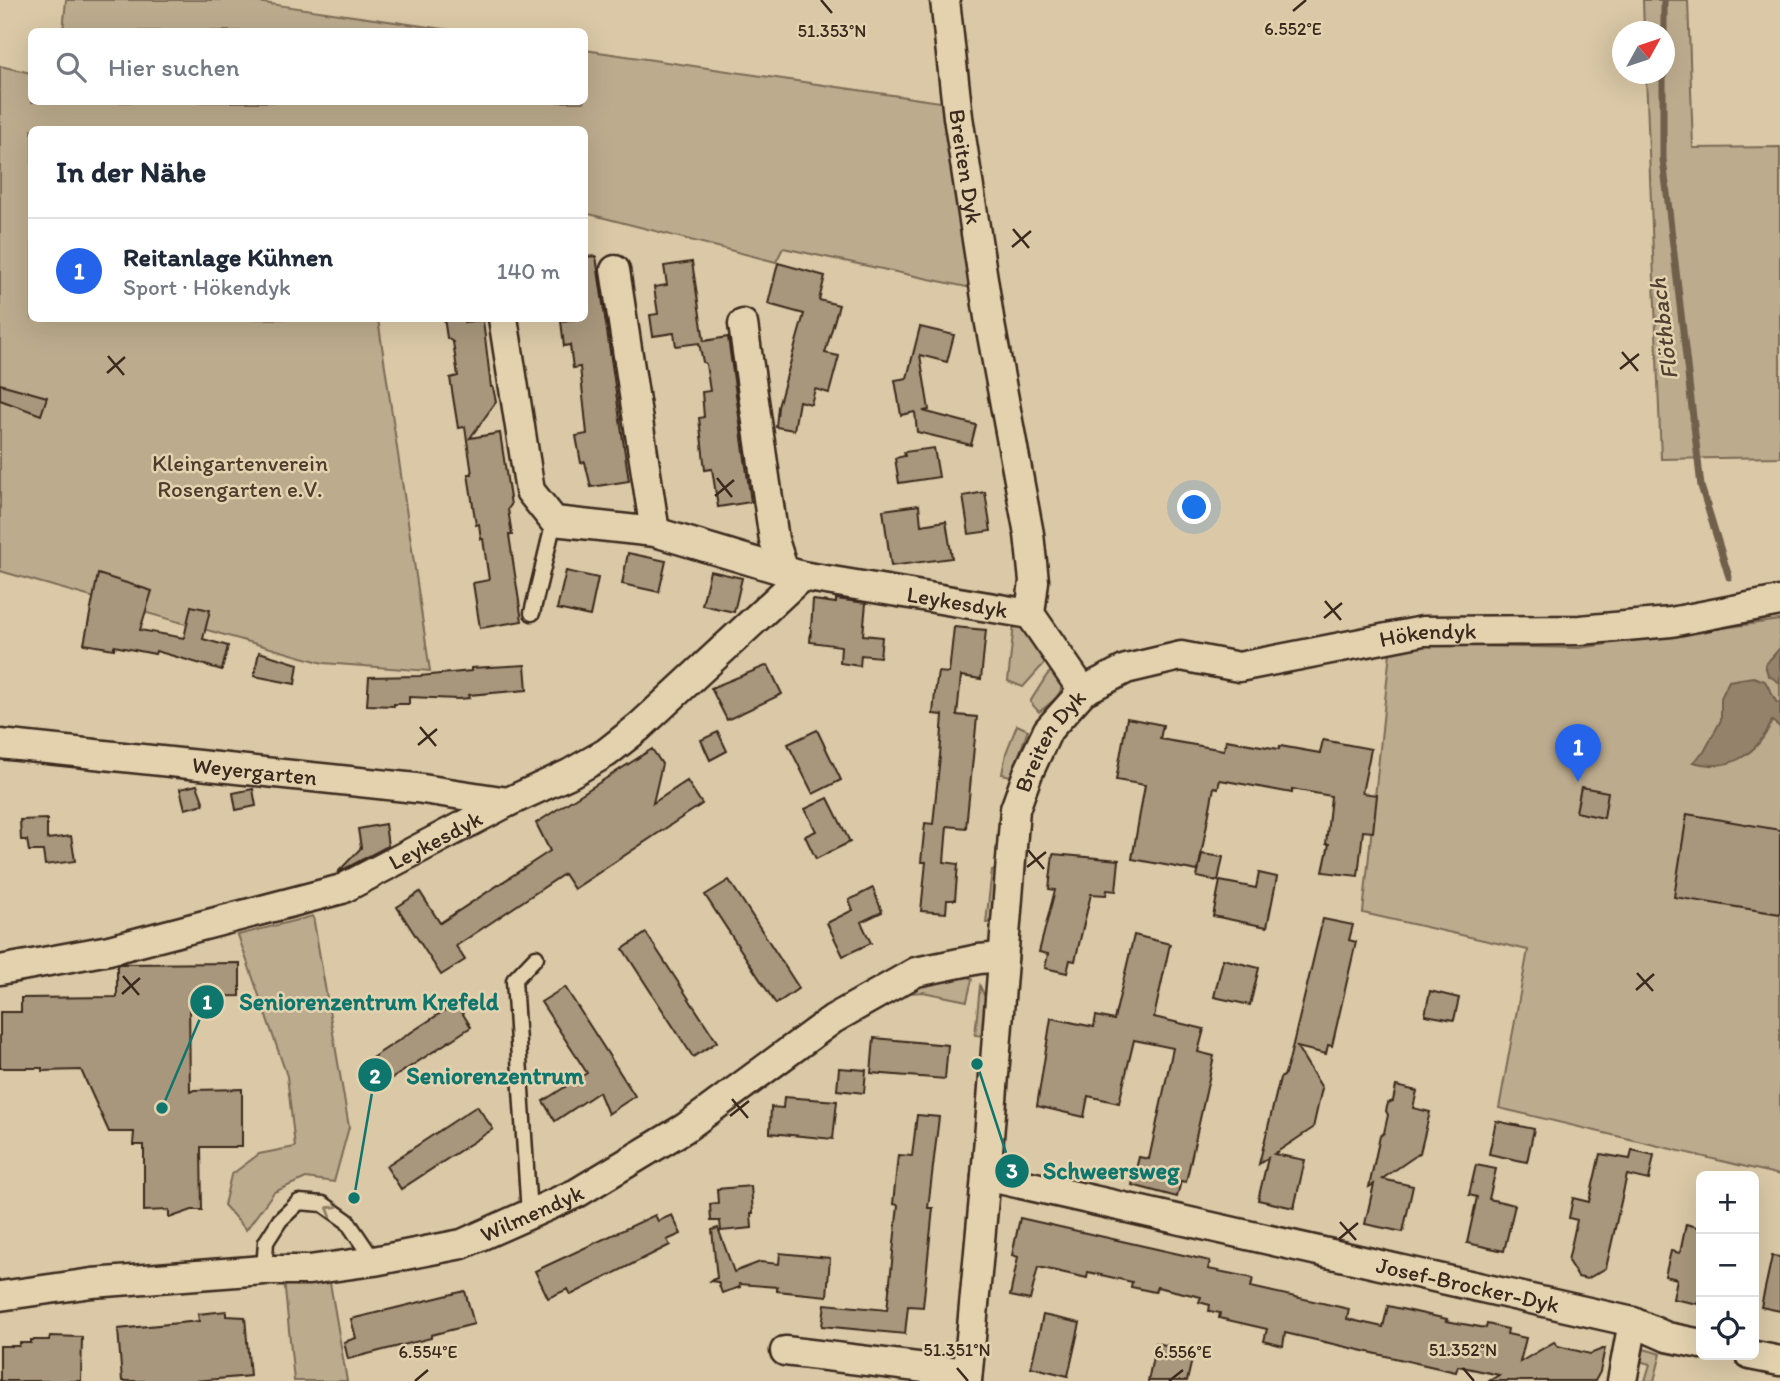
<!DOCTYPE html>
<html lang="de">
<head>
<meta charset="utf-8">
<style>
	:root { --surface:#fff; --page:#f6f6f7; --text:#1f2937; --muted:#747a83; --line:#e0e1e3; --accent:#2563eb }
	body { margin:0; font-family:Itim,sans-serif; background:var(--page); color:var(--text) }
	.controls { position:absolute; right:21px; bottom:21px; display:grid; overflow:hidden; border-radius:10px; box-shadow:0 7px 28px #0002 }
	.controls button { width:63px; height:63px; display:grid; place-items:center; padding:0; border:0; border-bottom:2px solid var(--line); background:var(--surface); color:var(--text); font:35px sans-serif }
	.compass { position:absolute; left:1612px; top:21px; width:63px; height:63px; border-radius:50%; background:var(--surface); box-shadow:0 7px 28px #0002; rotate:50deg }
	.you { position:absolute; left:1195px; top:508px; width:24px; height:24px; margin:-18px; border:5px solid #fff; border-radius:50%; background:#1a73e8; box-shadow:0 0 0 10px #1a73e833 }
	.badge { display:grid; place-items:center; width:46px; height:46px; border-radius:50%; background:var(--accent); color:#fff; font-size:23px; font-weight:700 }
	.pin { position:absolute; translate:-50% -58px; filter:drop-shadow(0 2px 4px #0008) }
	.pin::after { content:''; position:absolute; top:37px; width:24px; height:21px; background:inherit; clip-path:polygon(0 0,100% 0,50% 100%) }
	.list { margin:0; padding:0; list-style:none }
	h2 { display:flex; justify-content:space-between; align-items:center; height:91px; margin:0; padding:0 28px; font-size:30px }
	h2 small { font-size:23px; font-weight:400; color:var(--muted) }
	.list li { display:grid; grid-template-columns:46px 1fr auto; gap:21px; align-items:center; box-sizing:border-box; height:105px; padding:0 28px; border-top:2px solid var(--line) }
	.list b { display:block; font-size:26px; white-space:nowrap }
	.list p { margin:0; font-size:23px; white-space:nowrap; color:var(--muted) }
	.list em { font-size:23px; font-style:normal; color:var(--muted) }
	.icon { flex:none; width:38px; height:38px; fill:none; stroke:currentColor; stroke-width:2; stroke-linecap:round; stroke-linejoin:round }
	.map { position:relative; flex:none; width:1780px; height:1381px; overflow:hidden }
	.search { position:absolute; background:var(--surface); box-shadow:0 7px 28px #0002; left:28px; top:28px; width:560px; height:77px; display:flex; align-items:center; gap:18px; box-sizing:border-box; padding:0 24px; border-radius:10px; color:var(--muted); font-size:26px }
	.panel { position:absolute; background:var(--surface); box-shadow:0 7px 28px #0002; left:28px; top:126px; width:560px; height:196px; border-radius:10px }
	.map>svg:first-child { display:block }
</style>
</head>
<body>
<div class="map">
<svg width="1780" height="1381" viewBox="0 0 1780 1381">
	<rect width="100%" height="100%" fill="#dac8a6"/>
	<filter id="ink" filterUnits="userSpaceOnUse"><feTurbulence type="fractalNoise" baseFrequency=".0143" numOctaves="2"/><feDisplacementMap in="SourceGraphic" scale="14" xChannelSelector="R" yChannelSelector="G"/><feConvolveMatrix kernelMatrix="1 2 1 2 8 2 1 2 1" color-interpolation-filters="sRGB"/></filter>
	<g filter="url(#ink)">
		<g fill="#bcab8d" stroke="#7c6a56" stroke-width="2">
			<polygon points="66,0 243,0 457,31 63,31"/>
			<polygon points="1643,0 1688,0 1693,148 1780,147 1780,457 1661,459 1646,74 1664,74 1664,32 1644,31"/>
			<polygon points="585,50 946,103 976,289 783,248 776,262 585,213 584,130 32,130 32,318 378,319 430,671 323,663 0,571 0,66 31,73 32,102 584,102"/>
			<polygon points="1780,620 1780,1175 1499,1108 1528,950 1363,913 1390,652 1424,645 1579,648"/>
			<polygon points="1014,624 1030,627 1050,657 1023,687 1008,681"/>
			<path d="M 1060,663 C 1067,690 1060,697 1039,712 L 1030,702 L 1047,675 Z"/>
			<polygon points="1017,725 1028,730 1011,776 1002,774 1006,753"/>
			<polygon points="992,870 999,871 996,911 988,923 986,923"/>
			<polygon points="313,916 349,1127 334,1182 306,1178 274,1192 246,1230 224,1205 231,1175 259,1154 295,1147 287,1076 238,935"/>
			<polygon points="967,976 972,979 967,1001 923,992 910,993 908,990 937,978"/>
			<polygon points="980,986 986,999 983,1036 975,1035"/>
			<polygon points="329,1277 347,1381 294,1381 284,1279"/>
			<polygon points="1644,1349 1661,1354 1654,1381 1645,1381 1650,1364 1635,1360"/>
		</g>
		<g fill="#94836b" stroke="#705f4c" stroke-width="2">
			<polygon points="1780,648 1780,683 1768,675 1765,665"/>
			<path d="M 1753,677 L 1765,681 L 1777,703 L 1780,702 L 1780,727 L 1772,721 C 1758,754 1729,773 1693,762 L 1704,752 L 1721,720 L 1721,698 L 1729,681 Z"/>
		</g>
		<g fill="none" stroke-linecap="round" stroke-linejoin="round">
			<g stroke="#705f4c" stroke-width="7">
				<polyline points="1664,32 1664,0"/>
				<polyline points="1663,74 1663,159 1701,486 1729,577"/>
			</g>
		</g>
		<g fill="#a8977c" stroke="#3b2a1e" stroke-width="2">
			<polygon points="596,256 629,481 591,487 585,462 581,463 576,436 587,434 580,367 573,368 570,345 564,346 561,321 584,318 584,257"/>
			<polygon points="692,262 704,341 728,337 751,502 718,507 712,469 705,470 699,418 704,417 702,392 710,391 706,364 703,362 699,343 676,346 674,333 653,336 650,315 658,314 654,287 667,285 664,266"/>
			<polygon points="778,263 825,276 819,300 839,305 825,353 839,356 829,393 815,389 811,404 799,401 794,430 776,427 778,407 804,314 768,304"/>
			<polygon points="444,318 464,318 464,322 483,320 491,387 493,387 496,402 470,438 500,433 511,505 508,509 512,535 509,535 522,621 480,628 473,583 489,580 483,539 481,539 479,524 476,525 468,474 472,474 465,427 458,428 450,378 458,376 453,342 447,338"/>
			<polygon points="920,327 954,335 947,362 920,355 929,410 923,411 976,425 971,445 917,432 915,412 901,415 895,380 907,378"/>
			<polygon points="0,384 47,397 41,415 0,400"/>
			<polygon points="934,448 939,477 899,483 895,458 905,456 904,452"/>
			<polygon points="985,492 991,531 969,534 963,496"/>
			<polygon points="919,505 921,525 946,521 952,558 891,566 883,510"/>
			<polygon points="628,553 666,561 659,592 622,584"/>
			<polygon points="566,571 598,578 590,616 557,609"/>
			<polygon points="710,571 742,578 734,612 702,605"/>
			<polygon points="98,574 152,591 140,630 184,638 191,606 210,610 203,639 228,646 222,670 156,651 155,654 114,646 114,649 84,644"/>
			<polygon points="836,599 866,603 863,635 882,637 880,657 861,655 860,666 840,663 841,646 810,642 813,600 836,603"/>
			<polygon points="954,627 986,630 981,679 961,676 957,715 977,717 966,828 947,826 944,862 958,864 955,900 947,900 946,913 921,911 926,862 921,862 925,823 933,824 940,756 943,715 933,714 935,693 938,672 949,673"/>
			<polygon points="259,652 298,664 295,684 254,676"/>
			<polygon points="525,665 527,690 469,695 470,698 458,699 409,697 409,704 394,704 394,706 367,705 369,677 420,676 471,671 471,668"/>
			<polygon points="768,665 782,694 727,720 711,688"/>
			<polygon points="1127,718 1163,725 1160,739 1224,750 1226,740 1279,749 1280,746 1320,753 1323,740 1371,749 1362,793 1377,795 1373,832 1363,831 1358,876 1323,872 1329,844 1326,844 1331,796 1292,789 1292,793 1220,780 1218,788 1214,787 1198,871 1132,859 1145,785 1116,780"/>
			<polygon points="817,730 841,780 813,794 788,744"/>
			<polygon points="718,732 727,751 710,760 701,740"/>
			<polygon points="652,749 662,764 653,803 687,781 702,804 574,889 564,874 456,946 465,960 441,975 397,907 420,892 440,923 550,851 536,823"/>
			<polygon points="197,785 204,804 185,809 180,789"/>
			<polygon points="1581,787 1608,792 1604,818 1576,812"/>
			<polygon points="253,789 256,806 236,810 233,793"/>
			<polygon points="828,798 850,842 816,859 805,836 816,831 805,809"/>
			<polygon points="1687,814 1780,830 1780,914 1674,897"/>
			<polygon points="47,819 47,839 71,836 75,861 45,865 43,851 29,851 27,840 21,840 20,820"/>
			<polygon points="385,824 388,846 337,873 361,848 358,829"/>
			<polygon points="1053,854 1119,860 1116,891 1107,890 1106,895 1091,894 1075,961 1070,960 1067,973 1045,968 1048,954 1039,952 1055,890 1049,889"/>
			<polygon points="1202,854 1223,857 1218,881 1197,877"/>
			<polygon points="1259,873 1277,877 1267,927 1213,916 1220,881 1256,888"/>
			<polygon points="729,880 799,988 776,1004 705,895"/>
			<polygon points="873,888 882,912 861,922 871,943 843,956 827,923 853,910 849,900"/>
			<polygon points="1323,919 1353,925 1349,940 1356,942 1332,1046 1328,1045 1326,1054 1297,1047 1322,1088 1313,1128 1274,1154 1305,1160 1294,1208 1258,1200 1268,1158 1259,1164 1280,1078 1284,1076 1289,1061"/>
			<polygon points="646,933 717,1042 693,1057 623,949"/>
			<polygon points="1134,935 1170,944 1154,1017 1204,1029 1198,1052 1214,1056 1186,1182 1181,1181 1177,1197 1132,1185 1139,1157 1149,1159 1173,1048 1134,1040 1119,1103 1088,1096 1084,1117 1037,1106 1051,1018 1094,1027 1096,1016 1114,1020"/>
			<polygon points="1223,959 1259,968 1250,1005 1214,997"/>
			<polygon points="240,963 240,996 189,997 190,1092 194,1090 242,1089 242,1147 201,1147 202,1210 192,1210 169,1218 169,1210 144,1211 144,1145 133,1145 134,1132 109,1132 81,1070 42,1071 42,1068 0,1068 0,1012 21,1012 21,998 117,997 117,965 120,964"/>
			<polygon points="565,987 635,1096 608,1114 599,1092 555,1121 543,1101 587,1073 541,1002"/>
			<polygon points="1430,991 1459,998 1454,1020 1425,1015"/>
			<polygon points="456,1003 471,1027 379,1087 364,1063"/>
			<polygon points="874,1038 948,1045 945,1079 871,1073"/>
			<polygon points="839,1068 866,1070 864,1093 837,1090"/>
			<polygon points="1396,1086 1417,1091 1413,1108 1430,1112 1420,1153 1382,1179 1413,1186 1403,1232 1365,1224 1374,1184 1369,1187 1380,1136 1384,1133 1388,1115 1386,1111 1388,1103 1393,1101"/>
			<polygon points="784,1097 837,1101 833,1139 770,1133 771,1107 783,1108"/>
			<polygon points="477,1106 493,1129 401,1189 386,1166"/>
			<polygon points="917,1115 939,1117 928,1208 933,1208 923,1307 908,1306 905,1334 822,1326 825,1304 887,1310 898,1205 893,1204 898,1155 912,1156"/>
			<polygon points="1496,1121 1534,1129 1527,1162 1489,1154"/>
			<polygon points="1632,1150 1654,1155 1649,1180 1627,1175 1606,1268 1587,1279 1578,1277 1568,1261 1577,1220 1569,1218 1573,1198 1589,1202 1600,1154 1630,1159"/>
			<polygon points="1476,1165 1496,1169 1489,1199 1515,1205 1504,1251 1467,1243 1477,1197 1469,1195"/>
			<polygon points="751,1186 753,1213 751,1213 752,1228 721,1231 720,1221 711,1221 710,1204 718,1203 717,1189"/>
			<polygon points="655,1215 658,1221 672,1215 681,1234 667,1240 670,1245 571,1295 568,1289 548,1298 535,1271"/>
			<polygon points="1020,1218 1210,1261 1208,1269 1253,1278 1251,1287 1349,1309 1347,1319 1383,1327 1388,1306 1447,1319 1446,1321 1486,1328 1487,1324 1508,1329 1507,1334 1526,1338 1520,1362 1554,1342 1558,1346 1590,1354 1605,1348 1600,1372 1595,1381 1489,1381 1499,1375 1458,1366 1456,1372 1285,1333 1283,1346 1264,1341 1267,1329 1219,1318 1220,1313 1209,1311 1210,1305 1199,1302 1201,1297 1157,1287 1155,1292 1131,1287 1132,1282 1088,1272 1087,1278 1038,1267 1030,1300 1010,1296 1018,1257 1012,1255"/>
			<polygon points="1686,1224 1701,1228 1701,1289 1698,1304 1673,1299 1677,1279 1665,1276 1671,1251 1680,1253"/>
			<polygon points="718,1228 734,1272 760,1262 779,1264 780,1253 830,1258 827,1296 777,1291 777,1287 739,1284 740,1287 722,1293 718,1282 709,1281 717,1278 712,1230"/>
			<polygon points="1772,1256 1780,1257 1780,1311 1761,1307"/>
			<polygon points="465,1291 474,1324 431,1335 431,1338 348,1359 344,1342 356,1338 351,1319"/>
			<polygon points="226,1311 226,1316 245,1317 250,1376 195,1381 122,1381 118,1329 199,1321 198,1314"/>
			<polygon points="1043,1315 1080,1323 1068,1376 1031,1367"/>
			<polygon points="50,1336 82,1337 81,1381 0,1381 0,1346 19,1346 20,1343 31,1343 31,1340 49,1340"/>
			<polygon points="1156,1343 1194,1351 1187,1381 1148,1381"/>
		</g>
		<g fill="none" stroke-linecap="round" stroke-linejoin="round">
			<g stroke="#3b2a1e" stroke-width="19">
				<g id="service">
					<polyline points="532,613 554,521"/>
					<polyline points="529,1214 514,980 536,957"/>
					<polyline points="264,1270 266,1242 280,1220 299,1202 323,1204 347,1221 374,1261"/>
				</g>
			</g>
			<g stroke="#3b2a1e" stroke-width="33">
				<g id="minor">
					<path id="s1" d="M 945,0 L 958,117 L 990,324 L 1029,534 L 1034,581 L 1030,614 L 1083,691"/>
					<polyline points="615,270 655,532"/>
					<path id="s2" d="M 503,318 L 530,491 L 554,521 L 655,532 L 802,576 L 1030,614"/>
					<polyline points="743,324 774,540 783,568"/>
					<path id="s3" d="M 0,744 L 416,788 L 508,802"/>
					<path id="s4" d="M 0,970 L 109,950 L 342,889 L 508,802 L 569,774 L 606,753 L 639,727 L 802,576"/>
					<path id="s5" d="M 986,1176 L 1633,1322 L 1667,1337 L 1701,1344"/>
					<path id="s6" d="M 0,1296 L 92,1283 L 264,1270 L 309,1270 L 374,1261 L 462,1244 L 577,1193 L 685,1128 L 833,1019 L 916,972 L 979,959 L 1003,957"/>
					<polyline points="785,1351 967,1373"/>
					<polyline points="1750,1355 1780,1361"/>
					<path id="s7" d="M 967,1381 L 986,1176 L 1015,809 L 1028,773 L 1048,730 L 1083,691 L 1126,669 L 1181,656 L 1239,667 L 1423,631 L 1580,630 L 1671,622 L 1780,601"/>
					<polyline points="1622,1381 1633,1322"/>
				</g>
			</g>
			<use href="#service" stroke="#e4d2af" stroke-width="14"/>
			<use href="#minor" stroke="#e4d2af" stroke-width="28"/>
		</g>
		<defs><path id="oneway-chevron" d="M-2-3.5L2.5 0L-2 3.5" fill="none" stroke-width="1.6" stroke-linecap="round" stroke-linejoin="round" transform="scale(1.75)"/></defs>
		<use stroke="#907e66" href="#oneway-chevron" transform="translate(331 1210) rotate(-149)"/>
	</g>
	<path fill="none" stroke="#3b2a1e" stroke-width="2.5" d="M 821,0 L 832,13M 1293,11 L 1306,0M 1013,229 L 1029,248M 1012,247 L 1031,231M 1622,352 L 1638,371M 108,356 L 124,375M 1620,369 L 1639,354M 107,373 L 125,357M 717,478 L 732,497M 715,496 L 734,480M 1325,601 L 1341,620M 1324,618 L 1342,603M 420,727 L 436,746M 418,745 L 437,729M 1028,850 L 1044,869M 1027,867 L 1046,852M 1637,973 L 1653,991M 123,976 L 139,995M 1636,990 L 1654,974M 122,994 L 140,978M 732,1099 L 748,1118M 730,1116 L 749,1101M 1340,1222 L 1356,1240M 1339,1239 L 1358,1223M 957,1368 L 968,1381M 1463,1368 L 1474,1381M 415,1381 L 428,1370M 1169,1381 L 1183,1370"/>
	<g text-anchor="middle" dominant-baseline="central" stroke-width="5" stroke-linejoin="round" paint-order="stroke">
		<g font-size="23" fill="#3b2a1e" stroke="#e4d2af">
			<text stroke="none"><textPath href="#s1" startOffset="168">Breiten Dyk</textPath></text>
			<text stroke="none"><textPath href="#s2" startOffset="626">Leykesdyk</textPath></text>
			<text stroke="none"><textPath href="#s7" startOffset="1068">Hökendyk</textPath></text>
			<text stroke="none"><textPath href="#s7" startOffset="651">Breiten Dyk</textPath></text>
			<text stroke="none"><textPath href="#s3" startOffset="256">Weyergarten</textPath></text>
			<text stroke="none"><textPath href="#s4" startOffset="457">Leykesdyk</textPath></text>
			<text stroke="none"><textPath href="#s6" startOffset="542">Wilmendyk</textPath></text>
			<text stroke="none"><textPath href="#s5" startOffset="494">Josef-Brocker-Dyk</textPath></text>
		</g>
		<g font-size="23" fill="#4e3d2f" stroke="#e4d2af">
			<text x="240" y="463">Kleingartenverein<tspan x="240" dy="26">Rosengarten e.V.</tspan></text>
		</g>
		<g font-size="24" font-style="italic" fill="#514031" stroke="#e4d2af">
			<text transform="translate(1663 329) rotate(-97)">Flöthbach</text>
		</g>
	</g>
	<g font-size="18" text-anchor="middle" fill="#3b2a1e" stroke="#e4d2af" stroke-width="5" stroke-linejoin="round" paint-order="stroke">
		<text x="1293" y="35">6.552°E</text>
		<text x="832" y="37">51.353°N</text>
		<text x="957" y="1356">51.351°N</text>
		<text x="1463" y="1356">51.352°N</text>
		<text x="428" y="1358">6.554°E</text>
		<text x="1183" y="1358">6.556°E</text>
	</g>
	<path fill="none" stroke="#0f766e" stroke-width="2.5" d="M162 1108L207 1002M354 1198L375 1075M977 1064L1012 1171"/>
	<g fill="#0f766e" stroke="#e4d2af" stroke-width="2.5">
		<circle cx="162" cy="1108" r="7"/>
		<circle cx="354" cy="1198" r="7"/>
		<circle cx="977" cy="1064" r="7"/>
		<circle cx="207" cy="1002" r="18"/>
		<circle cx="375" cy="1075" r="18"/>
		<circle cx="1012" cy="1171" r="18"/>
	</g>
	<g font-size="21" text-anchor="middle" font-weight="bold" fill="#fff">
		<text x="207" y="1009">1</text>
		<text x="375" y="1083">2</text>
		<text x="1012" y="1178">3</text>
	</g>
	<g font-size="24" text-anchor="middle" font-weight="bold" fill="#0f766e" stroke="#e4d2af" stroke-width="5" stroke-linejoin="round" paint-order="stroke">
		<text x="369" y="1010">Seniorenzentrum Krefeld</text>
		<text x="495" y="1084">Seniorenzentrum</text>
		<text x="1111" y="1179">Schweersweg</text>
	</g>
</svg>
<div class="controls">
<button>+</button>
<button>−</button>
<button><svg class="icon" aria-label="locate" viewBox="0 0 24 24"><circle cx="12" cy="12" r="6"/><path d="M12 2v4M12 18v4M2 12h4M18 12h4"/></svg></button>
</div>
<svg class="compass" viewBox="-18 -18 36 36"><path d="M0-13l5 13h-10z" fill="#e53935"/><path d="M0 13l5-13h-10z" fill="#747a83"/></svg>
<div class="you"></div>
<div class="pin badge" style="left:1578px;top:782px">1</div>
<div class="search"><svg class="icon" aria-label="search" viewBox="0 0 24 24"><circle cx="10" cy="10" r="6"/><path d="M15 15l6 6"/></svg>Hier suchen</div>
<section class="panel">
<h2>In der Nähe<small></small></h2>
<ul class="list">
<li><span class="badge">1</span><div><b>Reitanlage Kühnen</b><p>Sport · Hökendyk</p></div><em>140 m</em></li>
</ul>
</section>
</div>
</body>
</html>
